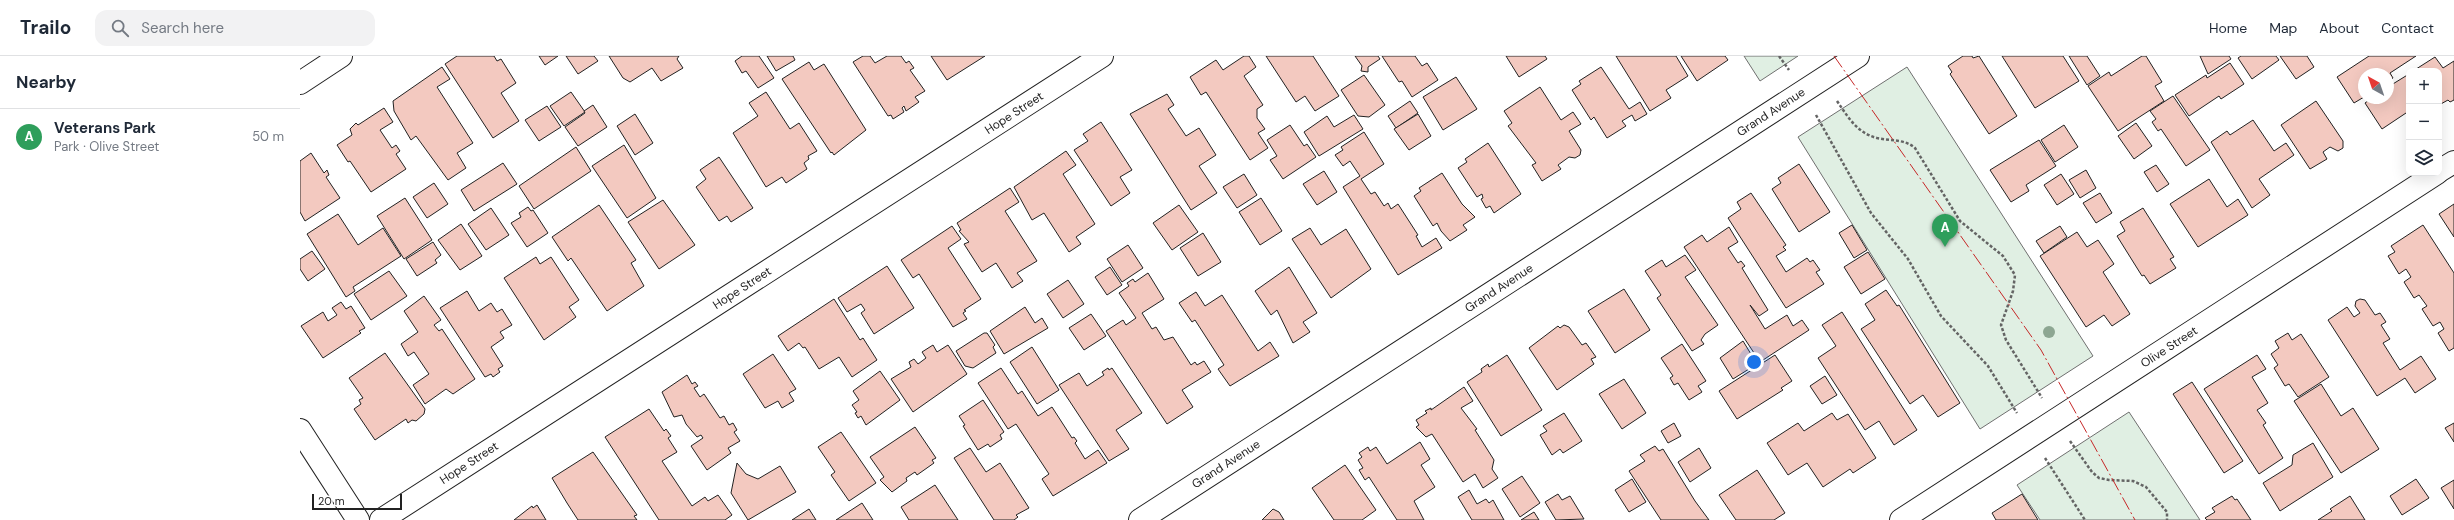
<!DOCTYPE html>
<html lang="en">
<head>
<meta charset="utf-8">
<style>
	:root { --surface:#fff; --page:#f2f2f3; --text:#1f2937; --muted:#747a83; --line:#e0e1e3; --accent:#b45309 }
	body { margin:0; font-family:"DM Sans",sans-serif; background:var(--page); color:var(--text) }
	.controls { position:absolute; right:12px; top:12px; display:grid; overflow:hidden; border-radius:8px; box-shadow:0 4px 16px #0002 }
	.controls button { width:36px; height:36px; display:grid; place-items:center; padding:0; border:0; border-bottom:1px solid var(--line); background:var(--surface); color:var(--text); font:20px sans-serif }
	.compass { position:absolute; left:2058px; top:12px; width:36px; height:36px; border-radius:50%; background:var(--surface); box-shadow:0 4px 16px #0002; rotate:320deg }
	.scale { position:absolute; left:12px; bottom:10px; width:90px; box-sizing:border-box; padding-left:4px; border:2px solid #222; border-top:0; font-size:11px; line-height:14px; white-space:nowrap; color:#222; -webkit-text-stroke:3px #fff; paint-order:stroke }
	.you { position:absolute; left:1454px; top:306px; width:14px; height:14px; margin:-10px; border:3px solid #fff; border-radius:50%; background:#1a73e8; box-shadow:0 0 0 6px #1a73e833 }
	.badge { display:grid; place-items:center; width:26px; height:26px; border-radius:50%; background:var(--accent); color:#fff; font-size:13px; font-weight:700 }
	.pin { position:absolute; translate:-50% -33px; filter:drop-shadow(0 1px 2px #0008) }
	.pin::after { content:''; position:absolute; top:21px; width:14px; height:12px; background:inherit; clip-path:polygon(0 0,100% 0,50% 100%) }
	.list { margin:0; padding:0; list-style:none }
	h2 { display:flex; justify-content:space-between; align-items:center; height:52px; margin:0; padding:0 16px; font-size:17px }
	h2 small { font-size:13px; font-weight:400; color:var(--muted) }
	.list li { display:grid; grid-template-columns:26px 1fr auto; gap:12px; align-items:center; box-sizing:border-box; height:56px; padding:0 16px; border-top:1px solid var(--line) }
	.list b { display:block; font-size:15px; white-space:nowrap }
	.list p { margin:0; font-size:13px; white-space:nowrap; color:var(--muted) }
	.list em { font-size:13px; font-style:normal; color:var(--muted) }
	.icon { flex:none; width:22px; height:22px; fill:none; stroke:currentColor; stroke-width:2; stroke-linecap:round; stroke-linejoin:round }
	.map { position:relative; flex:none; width:2154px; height:464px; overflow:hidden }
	header { display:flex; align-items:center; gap:24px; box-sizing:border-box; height:56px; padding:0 20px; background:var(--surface); border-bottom:1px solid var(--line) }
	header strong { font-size:19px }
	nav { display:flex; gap:22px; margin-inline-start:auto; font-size:14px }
	.search { width:280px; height:36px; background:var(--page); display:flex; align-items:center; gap:10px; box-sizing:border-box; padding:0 14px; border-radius:12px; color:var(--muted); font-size:15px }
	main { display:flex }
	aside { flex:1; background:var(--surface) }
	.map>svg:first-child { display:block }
</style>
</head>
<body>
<header>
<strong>Trailo</strong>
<div class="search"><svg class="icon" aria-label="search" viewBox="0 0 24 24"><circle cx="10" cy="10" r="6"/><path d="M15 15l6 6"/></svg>Search here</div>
<nav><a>Home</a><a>Map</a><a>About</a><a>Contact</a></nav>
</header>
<main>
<aside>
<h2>Nearby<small></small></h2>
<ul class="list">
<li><span class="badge" style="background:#2e9e5b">A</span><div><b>Veterans Park</b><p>Park · Olive Street</p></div><em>50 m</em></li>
</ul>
</aside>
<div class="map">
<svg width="2154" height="464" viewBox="0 0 2154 464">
	<rect width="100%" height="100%" fill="#fff"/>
	<g fill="#e0efe3" stroke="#6f6f6f">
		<polygon points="1444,0 1498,0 1460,25"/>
		<polygon points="1607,11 1793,300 1680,373 1498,81"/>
		<polygon points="1829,356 1900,464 1740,464 1717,429"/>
	</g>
	<g fill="#f3c9c0" stroke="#222">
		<polygon points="157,0 194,0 197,5 201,3 216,27 201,37 219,65 193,82 145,8"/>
		<polygon points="239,0 258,0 245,9"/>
		<polygon points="266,0 294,0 298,5 278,18"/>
		<polygon points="309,0 379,0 377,3 383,12 361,25 352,12 330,26 323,22"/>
		<polygon points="442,0 459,0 474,22 458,32 446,15 442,17 435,5"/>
		<polygon points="467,0 493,0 495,4 476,15"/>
		<polygon points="563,0 570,0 575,7 587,0 601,0 606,7 609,5 614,12 610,14 625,35 615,41 619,46 606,55 604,50 602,52 604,56 593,63 591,59 588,60 553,6"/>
		<polygon points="631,0 685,0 647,24"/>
		<polygon points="944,0 949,0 956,11 944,20 963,49 957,53 957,62 965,73 958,77 968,92 950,104 906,36 901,39 890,21 916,4 923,14"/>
		<polygon points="966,0 1013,0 1039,40 1015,55 1005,40 996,46"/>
		<polygon points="1055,0 1078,0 1080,3 1068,11 1068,16 1061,15 1062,10"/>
		<polygon points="1082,0 1115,0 1122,10 1127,7 1138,24 1112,41 1102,25 1099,26"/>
		<polygon points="1206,0 1245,0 1247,3 1219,21"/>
		<polygon points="1316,0 1376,0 1388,20 1366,34 1371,42 1350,55"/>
		<polygon points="1381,0 1425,0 1428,4 1397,25"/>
		<polygon points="1663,0 1672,0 1673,2 1679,0 1717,60 1689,78 1650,18 1652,16 1648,10"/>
		<polygon points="1702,0 1763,0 1779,25 1735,52"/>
		<polygon points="1769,0 1787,0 1800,20 1787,29"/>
		<polygon points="1842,0 1846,0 1862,26 1855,30 1864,45 1818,75 1788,30 1809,16 1811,20"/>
		<polygon points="1900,0 1929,0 1931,3 1908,18"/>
		<polygon points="1941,0 1976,0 1979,4 1952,23 1938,2"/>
		<polygon points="1980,0 2007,0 2014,11 1996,23"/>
		<polygon points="2069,0 2116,0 2090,17 2093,22 2088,26 2088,18 2064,18 2064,41 2054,47 2037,21"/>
		<polygon points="2135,1 2143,12 2154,5 2154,44 2150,46 2148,44 2139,49 2139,15 2113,15"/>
		<polygon points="509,6 514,14 524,8 566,74 534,99 532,96 531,97 482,23"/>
		<polygon points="1930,7 1944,28 1921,43 1919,40 1889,60 1875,39 1906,19 1907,22"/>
		<polygon points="142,11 150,23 137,31 173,87 157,97 166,112 148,124 116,80 111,84 94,55 93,45"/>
		<polygon points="1301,11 1329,53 1340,46 1347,58 1335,65 1332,59 1322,65 1326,70 1307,82 1294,61 1291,64 1272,34 1281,28 1279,25"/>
		<polygon points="2109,18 2109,62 2106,57 2082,73 2065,47 2072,42 2088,42 2088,31"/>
		<polygon points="1064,19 1085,49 1069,61 1058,60 1041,34"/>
		<polygon points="1156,21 1177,53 1143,74 1123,41"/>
		<polygon points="1240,31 1261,64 1273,56 1281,68 1269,75 1281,94 1280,99 1275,102 1269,101 1258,109 1261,113 1242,125 1232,109 1236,107 1208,70 1212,67 1204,55"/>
		<polygon points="271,36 285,56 264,70 250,50"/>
		<polygon points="466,36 490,73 499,67 517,95 508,100 509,103 504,107 507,113 486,127 482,121 466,131 433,77 458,60 449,47"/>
		<polygon points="867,38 874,49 868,53 886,80 899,72 916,99 899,110 917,137 891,154 830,58"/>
		<polygon points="1873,40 1910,94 1886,110 1861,73 1858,75 1852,66 1856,63 1850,55"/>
		<polygon points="1110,45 1118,57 1096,72 1088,60"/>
		<polygon points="2016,45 2043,85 2043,92 2038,95 2030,91 2023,96 2027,103 2010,113 1981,69"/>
		<polygon points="293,49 307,71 278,90 265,71 285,57 284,55"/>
		<polygon points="247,50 261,71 239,85 225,64"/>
		<polygon points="84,52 93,66 80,74 92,92 96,89 100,95 96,98 106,113 71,136 50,105 48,106 37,89 52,79 50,73 56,67 58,69"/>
		<polygon points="335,58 353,87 335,99 317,70"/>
		<polygon points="1118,58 1131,80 1109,94 1094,73"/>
		<polygon points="1054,59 1063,73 1019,100 1004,76 1027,60 1034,71"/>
		<polygon points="1953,64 1974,95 1986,87 1994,99 1959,123 1970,139 1952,152 1911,86 1927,75 1930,79"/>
		<polygon points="801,66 832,114 820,121 830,137 811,150 774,94 788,85 783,78"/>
		<polygon points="1836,67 1852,90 1834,103 1818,80"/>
		<polygon points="990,69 1004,90 1007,88 1016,101 983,123 970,104 977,100 967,84"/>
		<polygon points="1764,69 1778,91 1755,106 1741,84"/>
		<polygon points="1064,76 1084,108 1061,123 1071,138 1075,136 1084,150 1088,147 1091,153 1098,148 1118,179 1116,180 1122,191 1136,182 1142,192 1098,219 1043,131 1060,120 1050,105 1043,110 1035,99 1043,94 1041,91"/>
		<polygon points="1739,84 1756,110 1726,129 1729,135 1711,146 1690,114"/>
		<polygon points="1188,87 1221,138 1194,157 1190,150 1186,152 1181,143 1183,142 1182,138 1177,141 1158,112 1167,106 1165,103"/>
		<polygon points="324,89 356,142 327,162 292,110"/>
		<polygon points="276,91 291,115 234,153 219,130"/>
		<polygon points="766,95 776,109 763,118 795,168 776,181 781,188 769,196 744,157 732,164 714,131"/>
		<polygon points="11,97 24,117 27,114 29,119 26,121 40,142 5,165 0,156 0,105"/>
		<polygon points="419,101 453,152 431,166 427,160 419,165 396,131 406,123 400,114"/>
		<polygon points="203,107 217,128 174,155 161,134"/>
		<polygon points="1499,108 1530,156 1499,176 1472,133 1481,127 1478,122"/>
		<polygon points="1856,109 1869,128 1857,136 1844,116"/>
		<polygon points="1786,114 1796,132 1780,142 1769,124"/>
		<polygon points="1024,115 1037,136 1017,149 1003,128"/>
		<polygon points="1142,117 1162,148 1175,161 1163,169 1167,174 1150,185 1141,175 1137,167 1133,170 1114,140 1121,135 1119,132"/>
		<polygon points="944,118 957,139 937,152 923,131"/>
		<polygon points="1761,118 1774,138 1757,149 1744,129"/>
		<polygon points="1909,123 1927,151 1938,143 1948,159 1898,191 1870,148"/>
		<polygon points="134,127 148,148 127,162 113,141"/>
		<polygon points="710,132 719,146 705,155 737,205 717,217 723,225 712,232 696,207 682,216 664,188 669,186 659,175 661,174 657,167"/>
		<polygon points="1451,137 1486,189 1483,191 1486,194 1476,200 1486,216 1507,202 1510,206 1513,204 1520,214 1516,216 1524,228 1486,252 1428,162 1441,153 1437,146"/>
		<polygon points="1800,137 1812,157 1796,167 1783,147"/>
		<polygon points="105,142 132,184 104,203 77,160"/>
		<polygon points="961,142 982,175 960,189 939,156"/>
		<polygon points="363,144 395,189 359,213 328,166"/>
		<polygon points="2154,148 2154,181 2139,158"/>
		<polygon points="299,149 336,204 331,207 344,230 307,255 271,202 268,205 252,181"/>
		<polygon points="879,149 898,176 872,194 853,167"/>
		<polygon points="228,151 231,155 233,154 248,177 227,191 211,167 221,161 219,157"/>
		<polygon points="191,152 209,179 186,194 168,168"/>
		<polygon points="1843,152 1874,201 1870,203 1876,212 1850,228 1844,219 1842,220 1817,180 1825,175 1820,166"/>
		<polygon points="38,158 58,189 83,172 101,200 53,231 55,235 46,241 7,178"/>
		<polygon points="161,168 182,200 160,214 138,184"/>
		<polygon points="1552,169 1567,194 1554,202 1539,177"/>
		<polygon points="2123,169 2154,217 2154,292 2149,295 2138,277 2144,273 2140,266 2133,270 2122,253 2127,250 2119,239 2114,242 2104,226 2111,221 2106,213 2099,218 2088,200 2095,196 2091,190"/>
		<polygon points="652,170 661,183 648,192 681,243 664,254 666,255 663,257 667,263 653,271 619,218 613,222 601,204"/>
		<polygon points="1760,170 1767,181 1744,197 1736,185"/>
		<polygon points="1429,171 1438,186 1428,192 1438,207 1441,205 1445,210 1442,212 1468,254 1459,260 1450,249 1465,273 1487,259 1493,270 1502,264 1509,274 1460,306 1384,191 1402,179 1407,186"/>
		<polygon points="1010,172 1021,189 1046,173 1071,213 1031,242 992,183"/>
		<polygon points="1777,176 1787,191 1798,184 1814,208 1803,216 1830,258 1812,270 1804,259 1786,271 1740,200"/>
		<polygon points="903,177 921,206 898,220 880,192"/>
		<polygon points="133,186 141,199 135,204 137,207 117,220 106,203"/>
		<polygon points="828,189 843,212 822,226 807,203"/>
		<polygon points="12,195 25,213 8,225 0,213 0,203"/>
		<polygon points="1568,196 1585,223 1561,238 1544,211"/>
		<polygon points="1385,199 1396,214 1385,221 1418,269 1405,278 1401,284 1404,288 1392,295 1357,242 1361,239 1345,215 1362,204 1366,211"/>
		<polygon points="236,201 240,208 251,201 279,244 269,251 276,261 244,284 204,222"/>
		<polygon points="587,210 614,252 574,278 561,257 565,254 561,248 547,256 538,242"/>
		<polygon points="810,211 822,229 807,239 795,221"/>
		<polygon points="989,211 1017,257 1003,266 1010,276 993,287 977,254 971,259 955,235"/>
		<polygon points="89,215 107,240 71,264 54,238"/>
		<polygon points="848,217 864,243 842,257 852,273 856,271 864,284 873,281 891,309 895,306 897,309 904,305 911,316 882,334 893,351 867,368 806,275 823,264 826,269 836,262 819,237 829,230 827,227 833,223 835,226"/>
		<polygon points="768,224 784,248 763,262 747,238"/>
		<polygon points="1324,233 1350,274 1315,297 1288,255"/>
		<polygon points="1586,234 1597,250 1599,249 1660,347 1638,361 1623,339 1610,348 1561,273 1575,264 1565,248"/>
		<polygon points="167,235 179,255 191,247 197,256 202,253 212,269 200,276 204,282 191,291 203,310 198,313 200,316 193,321 191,318 185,321 140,252"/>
		<polygon points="896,236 905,250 922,239 958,295 970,286 979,300 930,330 918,313 924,309 895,264 892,266 879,247"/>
		<polygon points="124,240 141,264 134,269 139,275 142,273 175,323 153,338 146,333 125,348 113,329 129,318 114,296 108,300 101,288 118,276 104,255"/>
		<polygon points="534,243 560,284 563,282 577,304 552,321 539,301 519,313 505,291 503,292 499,287 488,295 478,280"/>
		<polygon points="2060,243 2065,244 2075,259 2080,257 2086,266 2081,269 2090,283 2083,287 2100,314 2121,300 2136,323 2115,337 2105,322 2077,340 2028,264 2047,251 2054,261 2060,257 2055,250 2056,245"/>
		<polygon points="41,246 46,253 51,250 65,272 59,275 61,277 23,302 1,270 23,256 28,265 37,259 32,252"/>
		<polygon points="725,251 735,267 742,262 748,272 704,298 690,275"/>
		<polygon points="1542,256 1617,374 1594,389 1579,365 1565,374 1518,302 1536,290 1522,269"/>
		<polygon points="791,258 806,280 784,294 769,272"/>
		<polygon points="1264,269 1269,271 1282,289 1286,287 1296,301 1291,303 1294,308 1257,334 1229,292 1258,270 1260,272"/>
		<polygon points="684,277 687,277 695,289 693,291 696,297 673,312 665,310 656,295"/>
		<polygon points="1988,277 1992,284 2001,278 2029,321 1998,341 1989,328 1985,330 1974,312 1978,309 1971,298 1979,292 1975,285"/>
		<polygon points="1443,285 1457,308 1433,323 1420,302"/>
		<polygon points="1382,288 1406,325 1398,330 1402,336 1389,344 1378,327 1374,329 1370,322 1373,320 1361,302"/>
		<polygon points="633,289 637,296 648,289 667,318 613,356 591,323 611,311 609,306 614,303 618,308 626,302 622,296"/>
		<polygon points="732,291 759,334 737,348 710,306"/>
		<polygon points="85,297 125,353 124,358 116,365 112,364 108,367 106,363 75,384 54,353 61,348 59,344 63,342 49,322"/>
		<polygon points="473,298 496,333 489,337 494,345 482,352 478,345 465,352 443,318"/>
		<polygon points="1207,299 1242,354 1201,380 1167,326 1182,316 1181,313 1188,308 1189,311"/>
		<polygon points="1475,299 1492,325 1481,332 1483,334 1437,363 1419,335"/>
		<polygon points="1957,299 1966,313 1952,321 1968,347 1957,354 1966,367 1963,369 1983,402 1959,418 1904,333"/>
		<polygon points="701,312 718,338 722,335 738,360 752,351 772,382 774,381 777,385 775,387 785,403 798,394 807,407 753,440 742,423 749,418 716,368 708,373 678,327"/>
		<polygon points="808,312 809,314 812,312 842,357 816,374 829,393 809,405 759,329 779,317 787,330 804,319 802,316"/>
		<polygon points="580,315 600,344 566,369 561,360 558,362 555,357 557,356 552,349 559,344 553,335"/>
		<polygon points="387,319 392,328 395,326 398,330 394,332 400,341 404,338 420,362 424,360 429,369 433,367 437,374 434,376 440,385 428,392 431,397 407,414 391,390 403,382 401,379 397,381 386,368 382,359 374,361 362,336"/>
		<polygon points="1525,320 1537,339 1522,348 1510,330"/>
		<polygon points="1324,323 1346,357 1322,373 1299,338"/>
		<polygon points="1892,326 1943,405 1924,417 1873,338"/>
		<polygon points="2021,328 2041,360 2053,352 2079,393 2041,417 1994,345"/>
		<polygon points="1164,331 1173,345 1161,352 1177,373 1175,374 1194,404 1192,413 1198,422 1183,432 1175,418 1163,426 1132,378 1126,381 1116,371 1119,369 1116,364 1127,357 1125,355 1131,352 1131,354"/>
		<polygon points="683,344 704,376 700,379 702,383 690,391 688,388 678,394 663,370 665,369 659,360"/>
		<polygon points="349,353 364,375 366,373 371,380 368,382 377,396 362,405 392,450 405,441 408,445 418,439 432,459 425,464 359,464 305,381"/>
		<polygon points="1264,357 1282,385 1263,397 1260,393 1252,399 1240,379 1247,375 1243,370"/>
		<polygon points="1532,357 1537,364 1548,358 1576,402 1553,417 1550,413 1523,431 1507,407 1488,419 1467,387 1498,367 1504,375"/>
		<polygon points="1374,367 1381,380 1368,387 1361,375"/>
		<polygon points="2154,367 2154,386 2145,372"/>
		<polygon points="615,371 636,402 632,404 634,407 617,419 615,416 606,422 607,425 592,436 580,424 584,421 570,401"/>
		<polygon points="541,376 576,427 549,445 531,419 535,416 518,391"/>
		<polygon points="1120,386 1130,403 1121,409 1135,431 1114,445 1124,464 1097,464 1069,421 1065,424 1059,414 1063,412 1058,404 1062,401 1059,397 1068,391 1070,395 1076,391 1087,408"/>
		<polygon points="2013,387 2033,421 1980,455 1963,427 1992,409 1993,399"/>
		<polygon points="1355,390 1359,395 1363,393 1395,445 1409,464 1361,464 1329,415 1345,405 1340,399"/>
		<polygon points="670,392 686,416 700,407 729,452 716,459 718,461 714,464 694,464 654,402"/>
		<polygon points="1399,392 1411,412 1390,426 1378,406"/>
		<polygon points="293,396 337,459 334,460 337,464 278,464 267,447 252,422"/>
		<polygon points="437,407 446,418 458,423 480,410 496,436 448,464 431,437"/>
		<polygon points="1045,409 1076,454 1062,464 1034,464 1012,432"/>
		<polygon points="1457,414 1485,457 1474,464 1436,464 1419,439"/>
		<polygon points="1222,420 1240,447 1220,461 1202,433"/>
		<polygon points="1332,423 1346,446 1329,456 1315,434"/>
		<polygon points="2116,423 2129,442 2102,459 2090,440"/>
		<polygon points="2154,424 2154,453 2141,432"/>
		<polygon points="635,429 658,464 609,464 601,451"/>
		<polygon points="1169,434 1177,448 1186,443 1189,447 1193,444 1204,464 1172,464 1158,441"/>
		<polygon points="1258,438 1262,444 1270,440 1284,463 1256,464 1245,446"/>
		<polygon points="1722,438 1738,464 1696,464 1692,457"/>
		<polygon points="1932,440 1935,444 1937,443 1951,464 1907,464 1905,462 1915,456 1912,452"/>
		<polygon points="2050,440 2065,464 2018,464 2032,455 2030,453"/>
		<polygon points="562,447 573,464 536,464"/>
		<polygon points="237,449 246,464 214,464 232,450 233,452"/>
		<polygon points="509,453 516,464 492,464"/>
		<polygon points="973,453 979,456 984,464 962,464"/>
		<polygon points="1234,456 1239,464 1221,464"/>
	</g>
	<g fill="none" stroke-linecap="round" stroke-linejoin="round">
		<g stroke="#222" stroke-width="24">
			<g id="minor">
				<polyline points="0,27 41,0"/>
				<polyline points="2139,115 2154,106"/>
				<polyline points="0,374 58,464"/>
				<polyline points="81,464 802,0"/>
				<polyline points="840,464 1558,0"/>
				<polyline points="1601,464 2137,117"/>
			</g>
		</g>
		<g stroke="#646464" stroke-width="2.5" stroke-dasharray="3 2" stroke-linecap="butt">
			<polyline points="1479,0 1489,14"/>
			<path d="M 1537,45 C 1548,61 1557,77 1577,82 C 1591,85 1605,83 1615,92 L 1660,165 L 1703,200 L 1715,219 L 1713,235 L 1701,269 L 1706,284 L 1742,342"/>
			<polyline points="1516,59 1571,157 1608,203 1641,260 1688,310 1717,357"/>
			<polyline points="1770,385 1792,416 1799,422 1809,424 1833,425 1846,431 1867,456 1867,464"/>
			<polyline points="1745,402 1785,464"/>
		</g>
		<use href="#minor" stroke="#fff" stroke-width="22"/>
		<polyline stroke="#c62828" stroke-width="1" stroke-dasharray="14 3 2 3" stroke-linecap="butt" points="1534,0 1741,294 1835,464"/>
	</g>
	<circle fill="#8da692" cx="1749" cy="276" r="6"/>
	<g text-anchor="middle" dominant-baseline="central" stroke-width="3" stroke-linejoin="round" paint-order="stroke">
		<g font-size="12" fill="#222" stroke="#fff">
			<text transform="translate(1471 56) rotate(-33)">Grand Avenue</text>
			<text transform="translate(714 57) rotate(-33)">Hope Street</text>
			<text transform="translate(442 232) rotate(-33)">Hope Street</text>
			<text transform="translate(1199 232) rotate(-33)">Grand Avenue</text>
			<text transform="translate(1869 291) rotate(-33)">Olive Street</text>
			<text transform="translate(169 407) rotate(-33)">Hope Street</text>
			<text transform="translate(926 408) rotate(-33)">Grand Avenue</text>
		</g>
	</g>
</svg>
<div class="controls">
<button>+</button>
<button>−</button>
<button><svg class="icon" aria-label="layers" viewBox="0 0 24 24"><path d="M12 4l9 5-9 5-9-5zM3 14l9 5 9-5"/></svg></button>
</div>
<svg class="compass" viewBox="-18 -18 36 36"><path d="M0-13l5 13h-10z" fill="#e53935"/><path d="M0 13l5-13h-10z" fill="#747a83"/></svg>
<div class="scale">20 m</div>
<div class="you"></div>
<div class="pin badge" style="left:1645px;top:191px;background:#2e9e5b">A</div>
</div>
</main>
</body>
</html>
